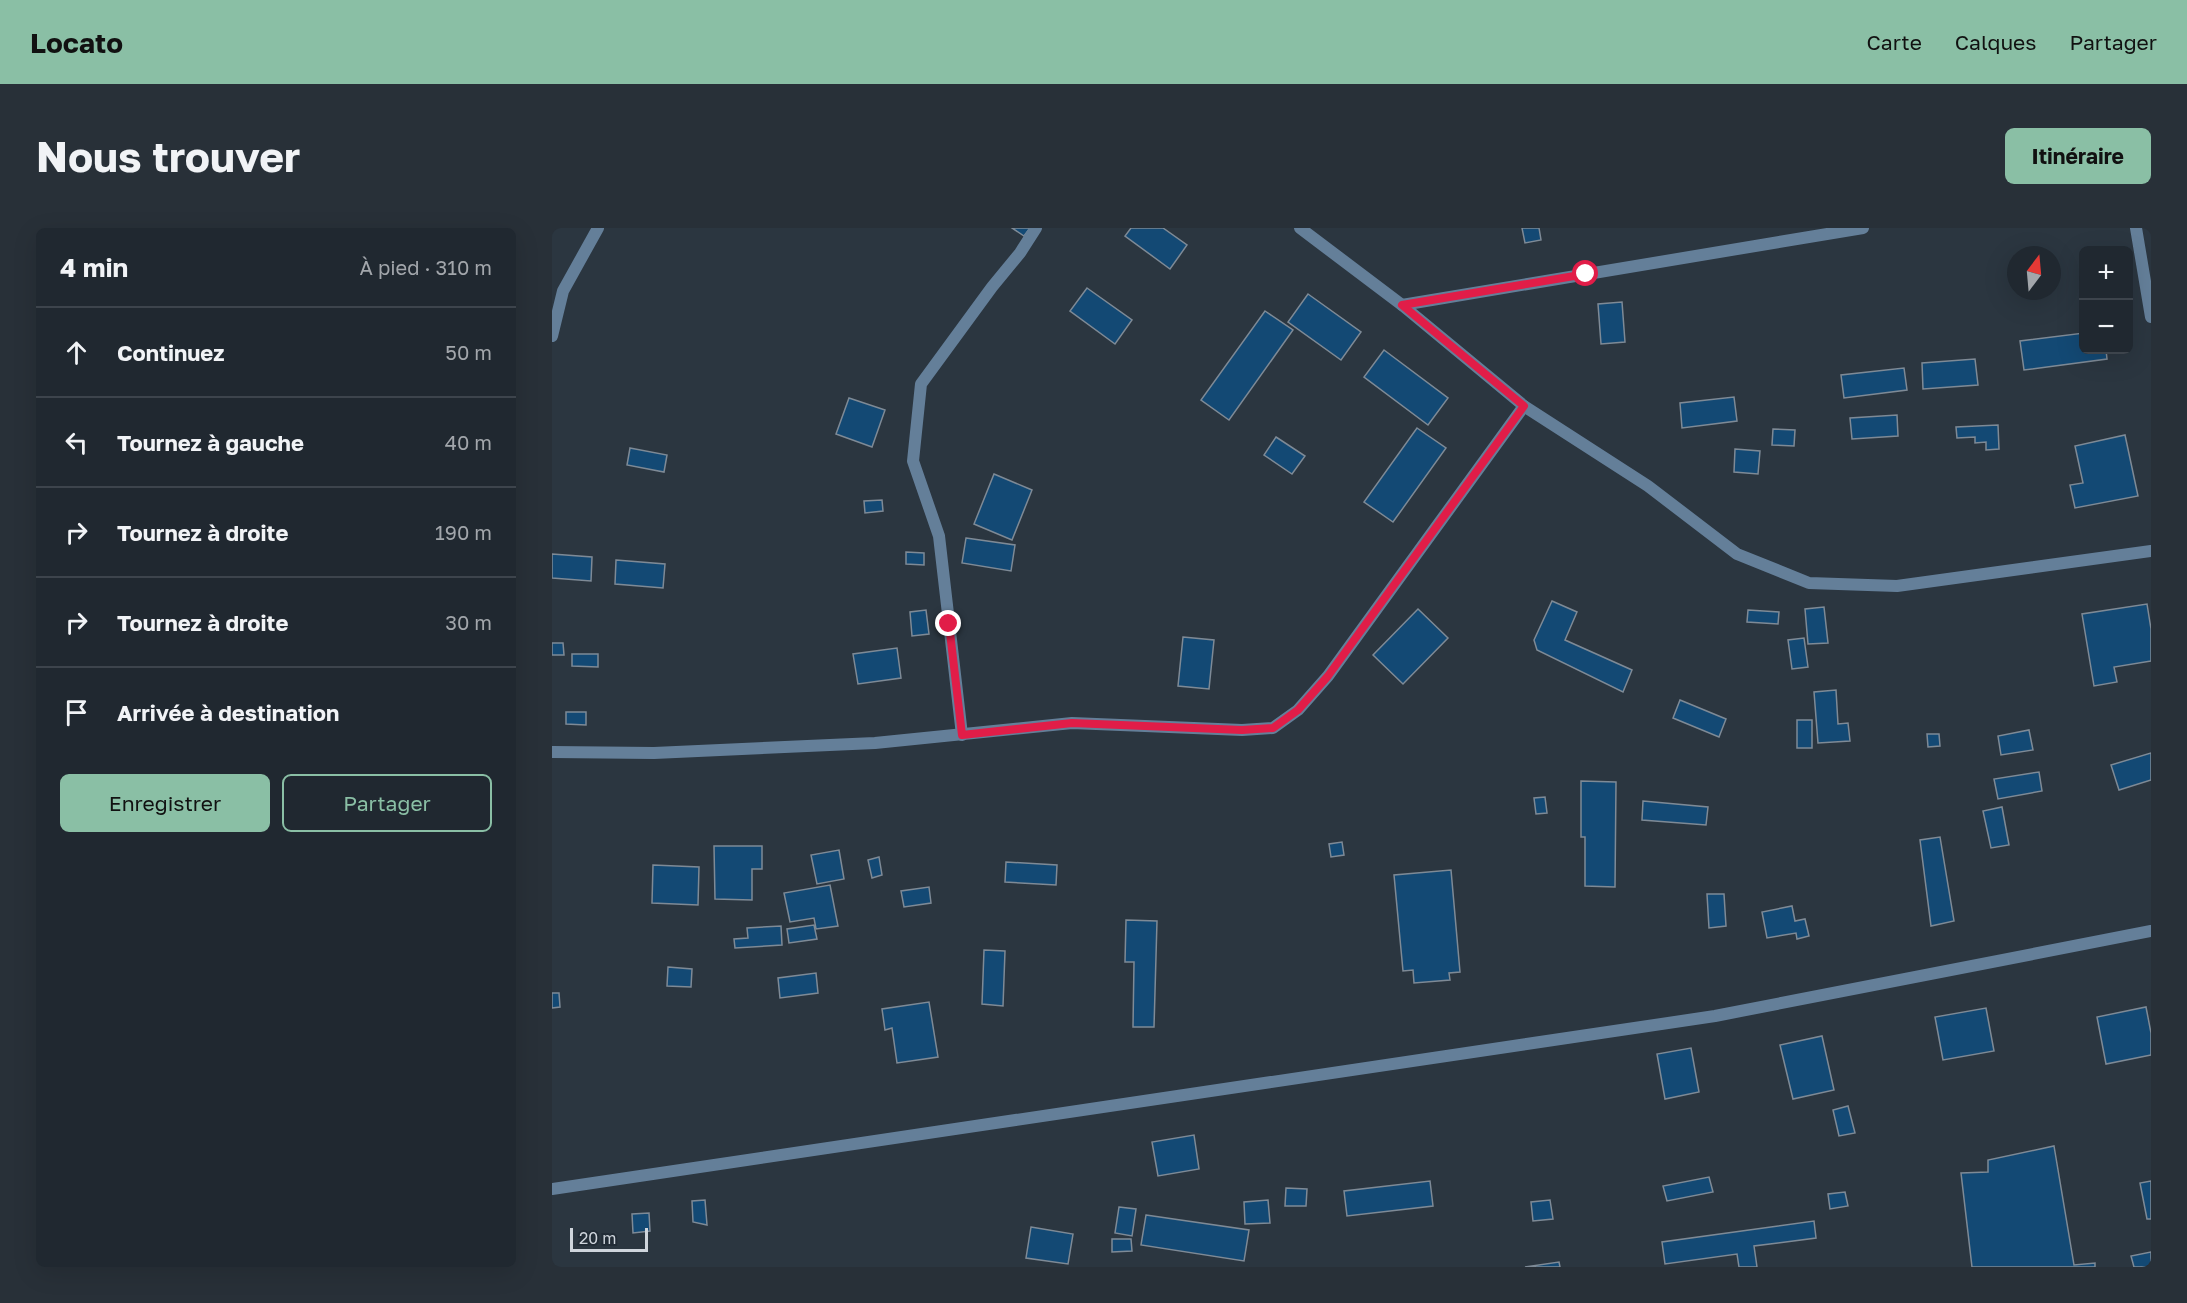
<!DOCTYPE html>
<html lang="fr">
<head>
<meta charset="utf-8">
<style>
	:root { --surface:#202830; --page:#283038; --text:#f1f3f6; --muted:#a2a6ab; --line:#3d444c; --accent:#8abfa5 }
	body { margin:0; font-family:"Golos Text",sans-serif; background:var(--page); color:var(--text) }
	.controls { position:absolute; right:18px; top:18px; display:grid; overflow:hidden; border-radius:9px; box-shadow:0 6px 24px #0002 }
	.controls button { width:54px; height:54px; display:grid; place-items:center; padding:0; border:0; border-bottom:2px solid var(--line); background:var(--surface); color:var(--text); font:30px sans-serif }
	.compass { position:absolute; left:1455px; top:18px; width:54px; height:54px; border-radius:50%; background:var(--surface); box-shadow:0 6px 24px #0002; rotate:16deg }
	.scale { position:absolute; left:18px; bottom:15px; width:78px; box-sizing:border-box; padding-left:6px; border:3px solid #cfd5dc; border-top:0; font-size:16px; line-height:21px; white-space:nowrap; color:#cfd5dc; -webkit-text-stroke:4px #222c36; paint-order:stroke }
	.stop { position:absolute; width:18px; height:18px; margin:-14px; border:4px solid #e11d48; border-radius:50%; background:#fff }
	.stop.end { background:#e11d48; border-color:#fff; box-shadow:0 2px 6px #0008 }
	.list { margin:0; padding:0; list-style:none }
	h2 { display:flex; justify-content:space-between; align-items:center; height:78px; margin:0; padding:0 24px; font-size:26px }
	h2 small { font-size:20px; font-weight:400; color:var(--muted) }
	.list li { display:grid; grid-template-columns:39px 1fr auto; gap:18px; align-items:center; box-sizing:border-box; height:90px; padding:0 24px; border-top:2px solid var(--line) }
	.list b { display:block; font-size:22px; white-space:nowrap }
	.list em { font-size:20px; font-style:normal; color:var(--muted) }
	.actions { display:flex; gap:12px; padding:18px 24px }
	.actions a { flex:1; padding:14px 0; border:2px solid var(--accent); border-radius:9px; text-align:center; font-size:21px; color:var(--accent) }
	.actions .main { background:var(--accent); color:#111 }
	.icon { flex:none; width:33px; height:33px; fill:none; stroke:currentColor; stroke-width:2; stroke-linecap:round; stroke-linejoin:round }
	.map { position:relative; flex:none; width:1599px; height:1039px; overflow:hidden; border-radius:9px }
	header { display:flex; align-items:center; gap:36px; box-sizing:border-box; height:84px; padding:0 30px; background:var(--accent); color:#111 }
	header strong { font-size:28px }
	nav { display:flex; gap:33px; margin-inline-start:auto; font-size:21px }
	.intro { display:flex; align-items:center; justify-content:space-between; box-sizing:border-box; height:144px; padding:0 36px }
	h1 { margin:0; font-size:42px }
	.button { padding:15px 27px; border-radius:9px; background:var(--accent); color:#111; font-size:21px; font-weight:700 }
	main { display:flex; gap:36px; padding:0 36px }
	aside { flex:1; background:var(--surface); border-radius:9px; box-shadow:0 6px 24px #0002 }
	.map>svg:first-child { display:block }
</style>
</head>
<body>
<header>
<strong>Locato</strong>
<nav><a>Carte</a><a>Calques</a><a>Partager</a></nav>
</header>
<div class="intro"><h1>Nous trouver</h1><a class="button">Itinéraire</a></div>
<main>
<aside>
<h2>4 min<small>À pied · 310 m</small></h2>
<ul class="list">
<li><svg class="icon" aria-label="ahead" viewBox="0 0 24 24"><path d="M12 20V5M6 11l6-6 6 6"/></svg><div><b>Continuez</b></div><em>50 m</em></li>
<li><svg class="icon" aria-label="left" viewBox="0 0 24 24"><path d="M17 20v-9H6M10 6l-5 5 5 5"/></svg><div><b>Tournez à gauche</b></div><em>40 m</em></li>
<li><svg class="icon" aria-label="right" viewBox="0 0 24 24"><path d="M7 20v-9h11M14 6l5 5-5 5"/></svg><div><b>Tournez à droite</b></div><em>190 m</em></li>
<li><svg class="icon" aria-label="right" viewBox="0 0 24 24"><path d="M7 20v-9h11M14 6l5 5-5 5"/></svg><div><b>Tournez à droite</b></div><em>30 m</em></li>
<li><svg class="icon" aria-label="arrive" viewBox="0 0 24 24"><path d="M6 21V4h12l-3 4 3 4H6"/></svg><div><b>Arrivée à destination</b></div></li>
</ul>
<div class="actions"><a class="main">Enregistrer</a><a>Partager</a></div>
</aside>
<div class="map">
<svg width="1599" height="1039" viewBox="0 0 1599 1039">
	<rect width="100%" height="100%" fill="#2b3640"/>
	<g fill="#134974" stroke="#7e8a96" stroke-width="1.5">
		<polygon points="460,0 478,0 472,8"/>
		<polygon points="579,0 611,0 635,17 618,41 573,8"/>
		<polygon points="970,0 987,0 989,12 973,15"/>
		<polygon points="535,60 580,92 563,116 518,83"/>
		<polygon points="756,66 809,104 789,132 736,94"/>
		<polygon points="1070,74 1073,114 1049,116 1046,76"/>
		<polygon points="713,83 741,102 677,192 649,172"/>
		<polygon points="1532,105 1532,122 1554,122 1555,131 1472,142 1468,113"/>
		<polygon points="832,122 896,170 876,197 812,149"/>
		<polygon points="1423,131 1426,157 1371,161 1370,135"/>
		<polygon points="1352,140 1355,162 1292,170 1289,147"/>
		<polygon points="1182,169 1185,193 1130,200 1128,175"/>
		<polygon points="297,170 333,182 320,219 284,206"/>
		<polygon points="1345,187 1346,208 1300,211 1298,190"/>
		<polygon points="1446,197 1447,221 1434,222 1434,214 1423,215 1423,209 1405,210 1404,199"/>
		<polygon points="865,200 894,220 841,294 812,274"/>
		<polygon points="1221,201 1243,202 1242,218 1220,217"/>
		<polygon points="1573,207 1586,268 1523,280 1518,257 1531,255 1523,218"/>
		<polygon points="724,209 753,228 740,246 712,227"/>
		<polygon points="78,220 115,227 112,244 75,237"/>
		<polygon points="1183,221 1208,223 1206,246 1182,244"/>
		<polygon points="442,246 480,262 460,312 422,296"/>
		<polygon points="330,272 331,283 313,285 312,273"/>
		<polygon points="414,310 463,317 459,343 410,335"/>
		<polygon points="354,324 372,325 372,337 354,336"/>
		<polygon points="0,326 40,329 39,353 0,350"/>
		<polygon points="64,332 113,336 111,360 63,356"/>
		<polygon points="1000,373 1025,384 1013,412 1080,442 1071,464 985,422 982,412"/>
		<polygon points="1595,376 1599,401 1599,433 1562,439 1565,454 1542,458 1530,386"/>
		<polygon points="1272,379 1276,415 1256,416 1253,381"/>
		<polygon points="866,381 896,410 851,456 821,427"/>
		<polygon points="374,382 377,406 360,408 358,384"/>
		<polygon points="1196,382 1227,384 1226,396 1195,394"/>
		<polygon points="631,409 662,412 657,461 626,458"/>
		<polygon points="1252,410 1256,439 1240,441 1236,412"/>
		<polygon points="0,415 11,415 12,427 0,427"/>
		<polygon points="345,420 349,450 306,456 301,426"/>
		<polygon points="20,426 46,426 46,439 20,438"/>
		<polygon points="1284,462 1286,496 1296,495 1298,513 1266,515 1262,464"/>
		<polygon points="1128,472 1174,491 1167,509 1121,490"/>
		<polygon points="14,484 34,484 34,497 14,496"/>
		<rect x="1245" y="492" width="15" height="28"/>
		<polygon points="1477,502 1481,522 1449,527 1446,508"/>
		<polygon points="1375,506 1387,506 1388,518 1376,519"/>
		<polygon points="1599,525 1599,552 1567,562 1559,537"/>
		<polygon points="1487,544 1490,563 1446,571 1442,551"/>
		<polygon points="1029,553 1064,554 1063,659 1033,658 1033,609 1029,609"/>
		<polygon points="993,569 995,585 984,586 982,570"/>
		<polygon points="1091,573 1156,579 1154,597 1090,592"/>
		<polygon points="1450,579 1457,617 1439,620 1431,583"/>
		<polygon points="1388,609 1402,693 1379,698 1368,612"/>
		<polygon points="790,614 792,627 779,629 777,616"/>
		<polygon points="162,618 210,618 210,641 200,641 200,672 163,671"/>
		<polygon points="287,622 292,651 265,656 259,627"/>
		<polygon points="327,629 330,647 320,650 316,632"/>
		<polygon points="454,634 505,637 504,657 453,654"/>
		<polygon points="101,637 147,639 146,677 100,675"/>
		<polygon points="899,642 908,744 897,745 898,752 862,755 861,742 851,743 842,647"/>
		<polygon points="278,657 286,698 264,701 262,690 238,694 232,665"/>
		<polygon points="377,659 379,675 352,679 349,663"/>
		<polygon points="1155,666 1172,666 1174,698 1157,700"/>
		<polygon points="1240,678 1243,693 1253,691 1257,708 1245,711 1244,705 1215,710 1210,684"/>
		<polygon points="574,692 605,693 602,799 581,799 582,734 573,734"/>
		<polygon points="262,697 265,711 237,715 235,701"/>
		<polygon points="229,698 230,717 183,720 182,711 196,710 195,700"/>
		<polygon points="432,722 453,723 451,778 430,776"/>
		<polygon points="116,739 140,741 139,759 115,758"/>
		<polygon points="264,745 266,765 228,770 226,750"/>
		<polygon points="0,765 7,765 8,779 0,780"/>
		<polygon points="377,774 386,829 345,835 340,800 333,802 330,781"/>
		<polygon points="1594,779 1599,805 1599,827 1554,836 1545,789"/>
		<polygon points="1434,780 1442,823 1391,832 1383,789"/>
		<polygon points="1270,808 1282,862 1241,871 1228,817"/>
		<polygon points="1139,820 1147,864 1113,871 1105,826"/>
		<polygon points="1296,878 1303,905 1287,908 1281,882"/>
		<polygon points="642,907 647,941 606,948 600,914"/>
		<polygon points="1502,918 1522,1037 1543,1035 1543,1039 1420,1039 1409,945 1436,944 1436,932"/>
		<polygon points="1157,949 1161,964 1115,973 1111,958"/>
		<polygon points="878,953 881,978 795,988 792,963"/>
		<polygon points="1599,953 1599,991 1595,991 1588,955"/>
		<polygon points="734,960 755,961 754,978 733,978"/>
		<polygon points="1293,964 1296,978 1278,981 1276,966"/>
		<polygon points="153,972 155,997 141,994 140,973"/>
		<polygon points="716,972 718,995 693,996 692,974"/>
		<polygon points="998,972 1001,991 981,993 979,974"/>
		<polygon points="567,979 584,981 580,1008 563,1005"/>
		<polygon points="97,985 98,1003 81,1005 80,986"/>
		<polygon points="594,987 697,1002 692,1033 589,1017"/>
		<polygon points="1262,993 1264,1010 1202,1018 1205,1039 1187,1039 1185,1026 1113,1036 1110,1014"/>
		<polygon points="479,999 521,1006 516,1036 474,1030"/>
		<polygon points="560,1011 579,1011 580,1023 560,1024"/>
		<polygon points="1599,1024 1599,1039 1582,1039 1579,1028"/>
		<polygon points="1007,1034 1008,1039 973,1039"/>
	</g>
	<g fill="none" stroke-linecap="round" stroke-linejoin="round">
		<g stroke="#647f99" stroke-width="12">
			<polyline points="748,0 850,77 972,178 1096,258 1185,326 1257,355 1345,358 1599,323"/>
			<polyline points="1584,0 1599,89"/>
			<polyline points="850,77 1311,0"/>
			<polyline points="0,108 11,63 46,0"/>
			<polyline points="410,507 387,308 361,233 369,156 440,59 468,25 484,0"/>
			<polyline points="0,524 102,525 323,515 520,495 690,502 721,500 746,482 776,448 972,178"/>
			<polyline points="0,961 1163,788 1599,703"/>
		</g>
	</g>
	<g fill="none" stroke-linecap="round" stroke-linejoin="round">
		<polyline stroke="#e11d48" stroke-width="8" points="397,396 410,507 520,495 690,502 721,500 746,482 776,448 972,178 850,77 1034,46"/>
	</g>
</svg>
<div class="controls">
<button>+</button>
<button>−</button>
</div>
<svg class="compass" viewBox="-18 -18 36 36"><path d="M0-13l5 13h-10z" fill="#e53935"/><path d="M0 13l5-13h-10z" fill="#a2a6ab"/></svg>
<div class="scale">20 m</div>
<div class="stop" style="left:1034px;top:46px"></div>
<div class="stop end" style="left:397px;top:396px"></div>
</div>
</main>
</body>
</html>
